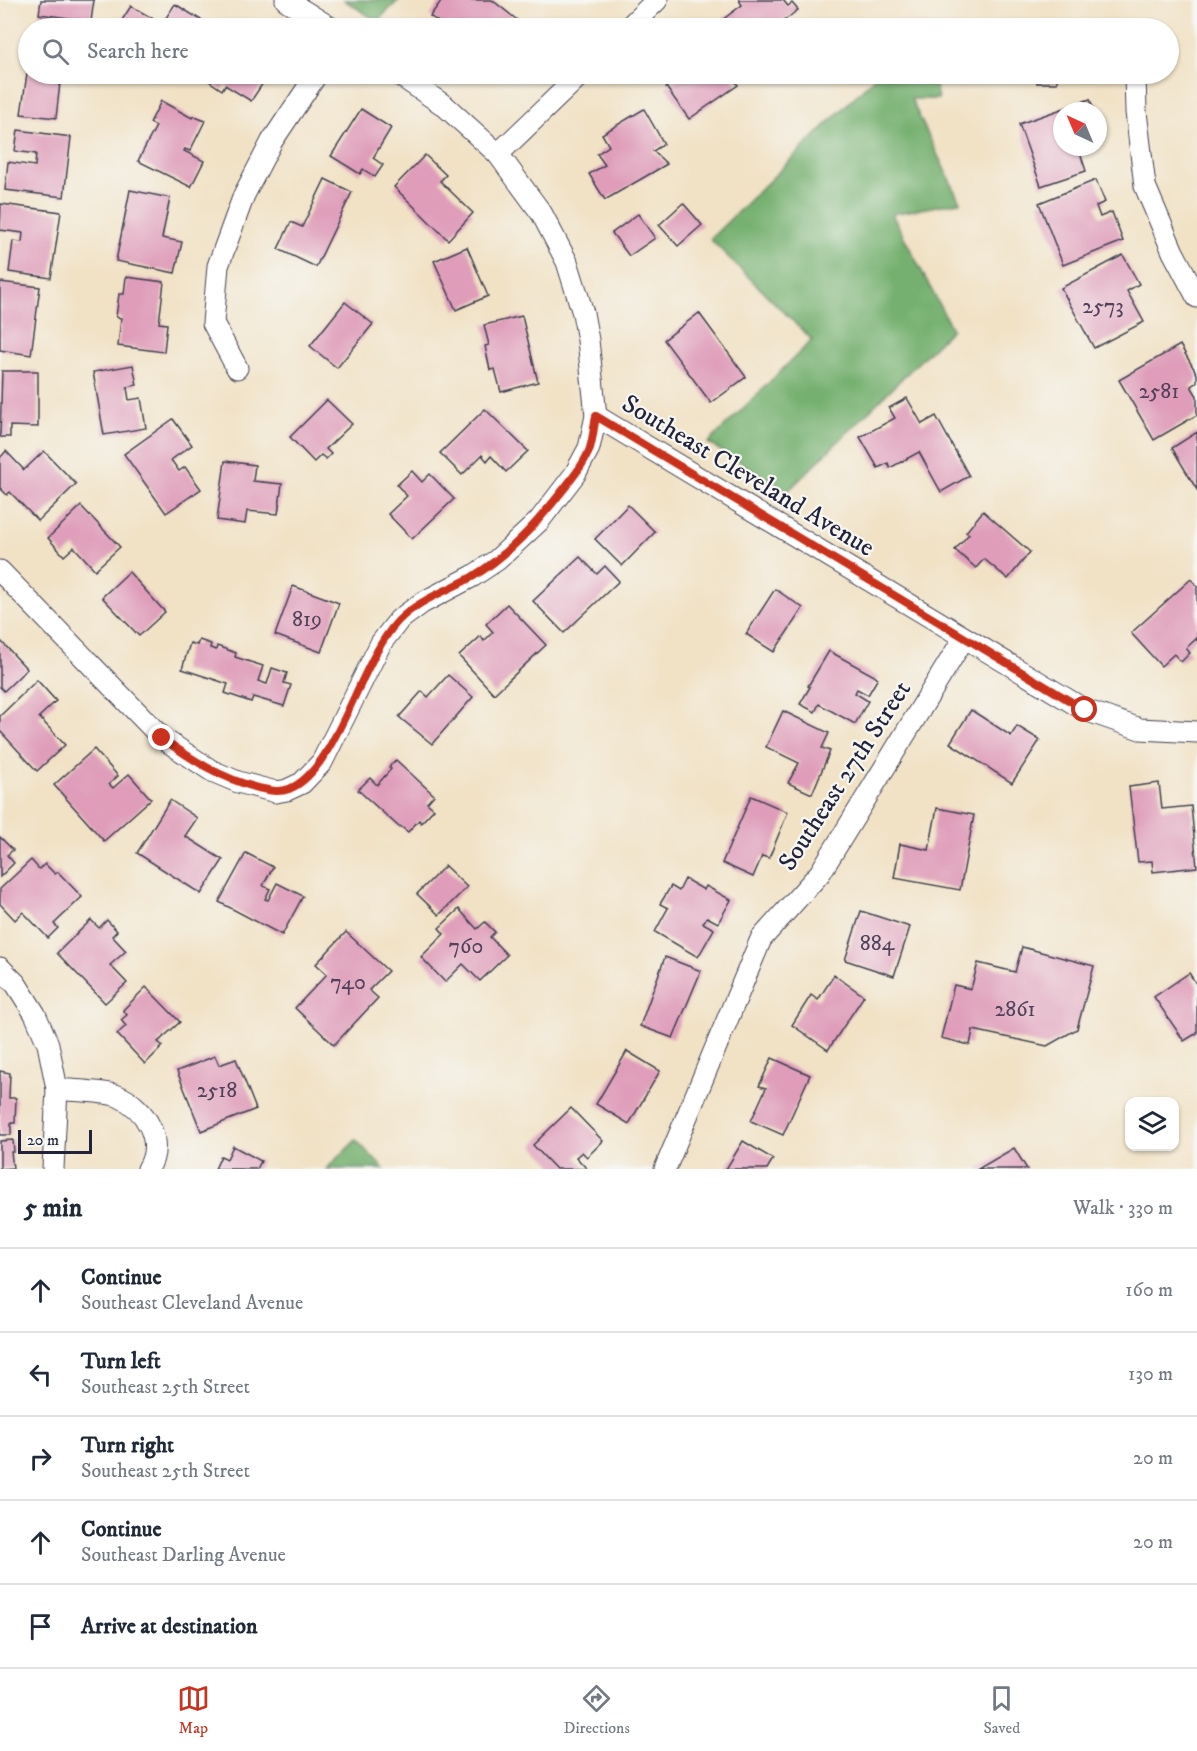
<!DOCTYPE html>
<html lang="en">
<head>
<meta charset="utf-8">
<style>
	:root { --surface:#fff; --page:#f2f2f3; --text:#1f2937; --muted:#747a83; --line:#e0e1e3; --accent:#c8321e }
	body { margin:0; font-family:"IM FELL DW Pica",serif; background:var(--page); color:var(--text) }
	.controls { position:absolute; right:18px; bottom:18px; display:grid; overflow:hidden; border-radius:12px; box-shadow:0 2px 4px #0004 }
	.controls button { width:54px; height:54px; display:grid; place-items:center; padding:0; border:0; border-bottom:2px solid var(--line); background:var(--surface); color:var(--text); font:30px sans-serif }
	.compass { position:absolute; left:1053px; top:102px; width:54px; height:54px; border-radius:50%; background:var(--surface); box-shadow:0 2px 4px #0004; rotate:316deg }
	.scale { position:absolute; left:18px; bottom:15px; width:74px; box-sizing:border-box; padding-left:6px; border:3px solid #22223b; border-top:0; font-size:16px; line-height:21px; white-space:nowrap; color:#22223b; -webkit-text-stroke:4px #f6f6f2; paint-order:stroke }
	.stop { position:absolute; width:18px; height:18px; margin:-14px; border:4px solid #c8321e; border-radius:50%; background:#fff }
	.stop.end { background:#c8321e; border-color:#fff; box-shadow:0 2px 6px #0008 }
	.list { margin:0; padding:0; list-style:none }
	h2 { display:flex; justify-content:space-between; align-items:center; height:78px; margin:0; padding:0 24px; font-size:26px }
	h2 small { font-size:20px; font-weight:400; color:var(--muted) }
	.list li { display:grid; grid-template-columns:39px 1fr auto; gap:18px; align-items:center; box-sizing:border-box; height:84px; padding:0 24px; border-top:2px solid var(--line) }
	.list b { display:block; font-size:22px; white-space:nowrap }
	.list p { margin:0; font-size:20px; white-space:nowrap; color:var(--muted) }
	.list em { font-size:20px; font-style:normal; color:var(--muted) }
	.icon { flex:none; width:33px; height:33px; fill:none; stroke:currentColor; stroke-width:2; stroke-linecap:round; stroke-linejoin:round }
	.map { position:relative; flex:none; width:1197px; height:1169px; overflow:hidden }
	.search { position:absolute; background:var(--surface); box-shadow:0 2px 4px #0004; left:18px; right:18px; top:18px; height:66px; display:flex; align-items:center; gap:15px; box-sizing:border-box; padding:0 21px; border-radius:33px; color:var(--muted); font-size:22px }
	.sheet { height:498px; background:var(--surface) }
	nav { display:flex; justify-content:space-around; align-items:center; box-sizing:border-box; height:84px; border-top:2px solid var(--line); background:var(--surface); font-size:16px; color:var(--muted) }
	nav a { display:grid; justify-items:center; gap:3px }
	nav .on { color:var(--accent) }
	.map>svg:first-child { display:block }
</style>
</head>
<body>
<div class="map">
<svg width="1197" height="1169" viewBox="0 0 1197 1169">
	<rect width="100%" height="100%" fill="#f6f6f2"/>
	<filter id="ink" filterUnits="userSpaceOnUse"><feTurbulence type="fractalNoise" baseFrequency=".0167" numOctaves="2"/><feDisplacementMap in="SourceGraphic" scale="12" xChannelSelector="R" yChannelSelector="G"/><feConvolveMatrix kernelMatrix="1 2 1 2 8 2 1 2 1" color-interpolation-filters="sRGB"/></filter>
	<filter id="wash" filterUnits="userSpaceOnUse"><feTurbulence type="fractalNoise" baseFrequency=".008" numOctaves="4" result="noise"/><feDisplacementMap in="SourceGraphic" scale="24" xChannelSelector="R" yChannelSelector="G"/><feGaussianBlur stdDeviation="1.35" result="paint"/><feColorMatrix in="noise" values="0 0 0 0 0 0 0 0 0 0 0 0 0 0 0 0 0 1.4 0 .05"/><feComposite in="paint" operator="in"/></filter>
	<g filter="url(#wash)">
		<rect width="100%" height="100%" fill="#f1e2c6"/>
		<g fill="#76b06f" stroke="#4c6955" stroke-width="1.5">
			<polygon points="344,0 399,0 377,21"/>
			<polygon points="878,74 933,74 938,99 911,99 960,202 892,214 952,329 788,491 708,443 812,340 710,239"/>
			<polygon points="356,1140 384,1169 326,1169"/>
		</g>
		<g id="blocks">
			<g fill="#df9db9">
				<polygon points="41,0 94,0 91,21 39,14"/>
				<polygon points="442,0 492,0 521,23 517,28 447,28 430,16"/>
				<polygon points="739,0 783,0 788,6 792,3 798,10 774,28 723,28 718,23 742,5"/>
				<polygon points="175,4 201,20 196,28 117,28 131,6 162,24"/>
				<polygon points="27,74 61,74 56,118 21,114"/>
				<polygon points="209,74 269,74 251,101 225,85 222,90 206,79"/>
				<polygon points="685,74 730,74 738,85 689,119 666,87"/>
				<rect x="1037" y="74" width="20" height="9"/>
				<polygon points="1090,99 1094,111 1062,111 1062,147 1078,147 1086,171 1041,186 1019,124"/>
				<polygon points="161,101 192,118 193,116 205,121 190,151 185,149 184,151 204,161 191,187 138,161 156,126 150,123"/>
				<polygon points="361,109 391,128 373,158 383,165 375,177 363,169 360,174 331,156"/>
				<polygon points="644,109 664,144 653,151 667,164 605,200 589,174 605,165 597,154 609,146 602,134"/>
				<polygon points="18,130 71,137 64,197 5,190 8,162 35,166 36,154 15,151"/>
				<polygon points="425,155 446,175 440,181 473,213 448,240 394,187"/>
				<polygon points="325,179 352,192 316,267 278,249 291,222 302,227"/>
				<polygon points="1096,180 1105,202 1096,206 1100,217 1112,212 1123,241 1063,265 1039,203"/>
				<polygon points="130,190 170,198 162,238 182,242 175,273 116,261"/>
				<polygon points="683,203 702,225 678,246 659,225"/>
				<polygon points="1,204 61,212 51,278 9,272 13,241 22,242 23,233 0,230"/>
				<polygon points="638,214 655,238 629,256 612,233"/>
				<polygon points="467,247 488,296 456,310 434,261"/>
				<polygon points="1123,255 1139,284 1127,291 1144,322 1094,348 1061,288"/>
				<polygon points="126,277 164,282 159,323 167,324 164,352 118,346 121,318 116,317 119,294 124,294"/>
				<polygon points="0,282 40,287 31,355 0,350"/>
				<polygon points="345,302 373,324 337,368 310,346"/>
				<polygon points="699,313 746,377 711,403 664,340"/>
				<polygon points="522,316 538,382 501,392 495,369 490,370 485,346 489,345 484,325"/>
				<polygon points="1180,345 1197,374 1197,382 1191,386 1197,396 1197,415 1154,440 1119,380"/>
				<polygon points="133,365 137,385 127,387 129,400 141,398 146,428 104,435 93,372"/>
				<polygon points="2,371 38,371 38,427 10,426 10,437 0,437"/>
				<polygon points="907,398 922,424 936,416 969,476 941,492 919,452 890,468 888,463 878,468 860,437 895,418 889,408"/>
				<polygon points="327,400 352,424 326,449 331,454 326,459 321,455 314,462 290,437"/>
				<polygon points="485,409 528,451 506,472 491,456 487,461 482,455 462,475 440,453"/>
				<polygon points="173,419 192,445 171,460 179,471 185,467 201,489 166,513 124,454"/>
				<polygon points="1197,432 1197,490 1172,448"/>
				<polygon points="6,451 24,470 44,451 76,484 38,521 10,492 7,495 0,488 0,458"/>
				<polygon points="225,461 255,465 253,481 282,484 278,514 247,511 245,524 217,520"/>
				<polygon points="412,471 422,482 430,474 454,499 412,539 388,514 407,496 397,485"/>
				<polygon points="628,505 655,532 622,566 595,539"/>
				<polygon points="81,506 120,547 95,570 74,547 64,556 48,538"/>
				<polygon points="983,511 1030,552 1008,579 984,559 976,568 955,550 969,534 966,532"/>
				<polygon points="580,557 597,574 605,566 619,581 564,633 533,601"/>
				<polygon points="129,572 165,612 139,636 102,597"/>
				<polygon points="1191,579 1197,586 1197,641 1196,639 1186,648 1190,653 1181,662 1174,654 1161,666 1131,633"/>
				<polygon points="293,586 339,603 321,652 275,635"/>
				<polygon points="775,589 803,608 774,652 746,634"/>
				<polygon points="507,604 546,645 494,694 459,656 481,636 484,641 493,632 486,624"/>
				<polygon points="0,640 27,669 4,691 0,687"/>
				<polygon points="199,640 211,644 210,648 216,650 217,646 236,653 235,657 263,666 258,681 267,684 272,668 287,673 284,683 291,685 284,706 253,697 251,702 225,693 228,684 182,669 190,643 197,645"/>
				<polygon points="829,651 878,678 868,695 857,689 855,693 868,701 855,724 819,704 815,712 800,704 810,687 808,686"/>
				<polygon points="448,675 473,697 432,744 399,717 422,691 428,697"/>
				<polygon points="37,680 56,701 39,717 65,745 37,771 0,731 0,716"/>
				<polygon points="971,710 1011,736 1017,726 1040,740 1012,783 950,743"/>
				<polygon points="783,711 829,733 822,748 830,751 812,794 788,783 799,763 766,747"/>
				<polygon points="94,749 118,776 109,784 113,788 129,774 151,799 104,841 54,785"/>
				<polygon points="396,760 434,795 427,803 434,809 421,823 419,820 408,832 400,826 399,827 358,790 370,778 377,785 391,769 389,767"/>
				<polygon points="1159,783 1162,809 1191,806 1197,867 1153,872 1152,861 1138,862 1129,787"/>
				<polygon points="751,796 788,812 769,858 762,856 753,877 722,863"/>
				<polygon points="170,800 197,818 185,836 223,860 201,894 137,853"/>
				<polygon points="937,808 974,815 960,890 894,878 900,844 929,850"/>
				<polygon points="0,837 13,850 7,855 14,863 0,877"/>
				<polygon points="246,853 273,867 263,886 270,889 265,899 268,900 277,883 303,896 282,935 219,902"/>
				<polygon points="31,860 39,869 45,864 55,874 58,872 82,897 54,924 58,928 48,938 23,912 15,920 0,904 0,889"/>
				<polygon points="445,866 467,887 439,915 417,894"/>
				<polygon points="685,879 704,890 706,886 731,900 718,923 707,917 703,923 714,929 698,957 655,932 668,908 660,904 671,886 679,891"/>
				<polygon points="459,909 477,929 485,922 495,932 490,937 507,955 480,981 463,964 445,982 421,957 444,934 439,928"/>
				<polygon points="861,911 910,927 894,976 845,960"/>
				<polygon points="91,920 99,928 107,920 117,931 112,936 126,951 110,965 127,983 105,1003 57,953"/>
				<polygon points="346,932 388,971 369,990 378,998 334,1045 295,1008 327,974 316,964"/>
				<polygon points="1022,947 1094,966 1077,1029 1047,1046 973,1030 970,1045 941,1038 954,985 971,989 978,963 1015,972"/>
				<polygon points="665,957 701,971 673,1038 640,1026"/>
				<polygon points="1189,973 1197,985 1197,1033 1184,1041 1154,997"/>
				<polygon points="834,975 864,996 828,1050 792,1025 811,995 818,1000"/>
				<polygon points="146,987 180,1022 158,1042 163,1046 145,1064 117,1034 126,1026 121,1020 127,1015 123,1010"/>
				<polygon points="627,1051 660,1071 629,1124 596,1104"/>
				<polygon points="215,1056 219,1065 236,1059 256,1109 201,1131 177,1071"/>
				<polygon points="772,1058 810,1075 783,1135 751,1121 766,1088 759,1086"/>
				<polygon points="0,1071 10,1073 9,1098 16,1098 15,1123 11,1123 11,1135 0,1135"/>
				<polygon points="571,1108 603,1141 587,1157 582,1152 576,1157 587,1169 556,1169 533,1145"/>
				<polygon points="13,1140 14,1152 11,1152 13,1168 0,1169 0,1141"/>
				<polygon points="743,1141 773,1159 767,1169 726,1169"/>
				<polygon points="233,1146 261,1161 257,1169 215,1169 221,1156 227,1159"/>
				<polygon points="1014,1148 1027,1169 978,1169"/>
			</g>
		</g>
	</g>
	<g filter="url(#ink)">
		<use href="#blocks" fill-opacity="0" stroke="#413f50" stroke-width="1.5"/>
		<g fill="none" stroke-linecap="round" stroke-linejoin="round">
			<g stroke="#413f50" stroke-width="23">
				<g id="minor">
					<polyline points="286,0 331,28"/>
					<polyline points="628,28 657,0"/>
					<polyline points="1135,74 1136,112 1145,186 1173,252 1197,297"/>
					<polyline points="498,154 581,74"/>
					<polyline points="237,368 213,323 218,266 244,195 272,141 317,74"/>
					<polyline points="596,416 1085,710 1140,729 1197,732"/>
					<polyline points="0,571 162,738 212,771 238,782 276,792 287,790 302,783 322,762 381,643 399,620 422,603 473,576 497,560 539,521 575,474 589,448 596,416 588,340 583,313 567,262 542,214 498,154 445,106 398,74"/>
					<polyline points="0,968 16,984 35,1014 48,1044 57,1089 53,1169"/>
					<path d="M 57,1089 C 73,1091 104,1091 118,1096 C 146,1108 165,1141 148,1169"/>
					<polyline points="665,1169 761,939 820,873 964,638"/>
				</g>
			</g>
			<use href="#minor" stroke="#fff" stroke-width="21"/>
		</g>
	</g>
	<g fill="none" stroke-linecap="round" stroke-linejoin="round" filter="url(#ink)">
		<path stroke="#c8321e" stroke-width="8" d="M 162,738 C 192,760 221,778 258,788 C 269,790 278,793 289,789 C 337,770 359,662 398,621 C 418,600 447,591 472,577 C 509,555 537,523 563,490 C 573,477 585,463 590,448 C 593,438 594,426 596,416 L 1085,710"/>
	</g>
	<g text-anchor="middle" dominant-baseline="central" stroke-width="4.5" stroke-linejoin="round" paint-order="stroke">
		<g font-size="22" fill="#51415a">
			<text x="1103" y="306">2573</text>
			<text x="1159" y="391">2581</text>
			<text x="307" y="619">819</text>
			<text x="877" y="943">884</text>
			<text x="466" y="946">760</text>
			<text x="348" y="982">740</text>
			<text x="1015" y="1009">2861</text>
			<text x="217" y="1090">2518</text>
		</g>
		<g font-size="26" fill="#22223b" stroke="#f6f6f2">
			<text transform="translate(748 476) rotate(31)">Southeast Cleveland Avenue</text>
			<text transform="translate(845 776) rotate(-57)">Southeast 27th Street</text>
		</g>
	</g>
</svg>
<div class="controls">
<button><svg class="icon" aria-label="layers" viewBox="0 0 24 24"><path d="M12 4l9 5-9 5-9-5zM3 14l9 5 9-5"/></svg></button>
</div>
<svg class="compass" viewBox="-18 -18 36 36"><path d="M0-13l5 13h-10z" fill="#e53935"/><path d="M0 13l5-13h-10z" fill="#747a83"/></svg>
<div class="scale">20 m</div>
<div class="stop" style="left:1085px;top:710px"></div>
<div class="stop end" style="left:162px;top:738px"></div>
<div class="search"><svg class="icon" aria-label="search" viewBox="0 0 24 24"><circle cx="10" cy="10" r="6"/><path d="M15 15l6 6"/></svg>Search here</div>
</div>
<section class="sheet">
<h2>5 min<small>Walk · 330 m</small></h2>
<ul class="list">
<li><svg class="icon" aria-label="ahead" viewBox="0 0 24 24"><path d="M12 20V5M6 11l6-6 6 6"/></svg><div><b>Continue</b><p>Southeast Cleveland Avenue</p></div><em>160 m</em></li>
<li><svg class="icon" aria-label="left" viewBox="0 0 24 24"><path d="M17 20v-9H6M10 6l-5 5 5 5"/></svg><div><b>Turn left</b><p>Southeast 25th Street</p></div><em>130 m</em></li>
<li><svg class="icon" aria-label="right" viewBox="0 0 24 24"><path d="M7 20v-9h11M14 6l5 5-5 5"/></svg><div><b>Turn right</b><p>Southeast 25th Street</p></div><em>20 m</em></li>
<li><svg class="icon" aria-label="ahead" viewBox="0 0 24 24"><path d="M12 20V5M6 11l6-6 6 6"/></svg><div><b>Continue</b><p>Southeast Darling Avenue</p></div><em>20 m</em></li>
<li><svg class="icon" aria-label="arrive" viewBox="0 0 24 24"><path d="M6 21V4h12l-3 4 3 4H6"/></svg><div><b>Arrive at destination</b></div></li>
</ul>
</section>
<nav>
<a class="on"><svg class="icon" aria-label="map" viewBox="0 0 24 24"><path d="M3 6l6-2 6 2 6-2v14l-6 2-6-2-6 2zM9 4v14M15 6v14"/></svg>Map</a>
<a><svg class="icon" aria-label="directions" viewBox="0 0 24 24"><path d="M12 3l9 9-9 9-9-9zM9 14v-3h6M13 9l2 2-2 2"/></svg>Directions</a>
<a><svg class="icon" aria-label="saved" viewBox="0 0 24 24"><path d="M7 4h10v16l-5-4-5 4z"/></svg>Saved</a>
</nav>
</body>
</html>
